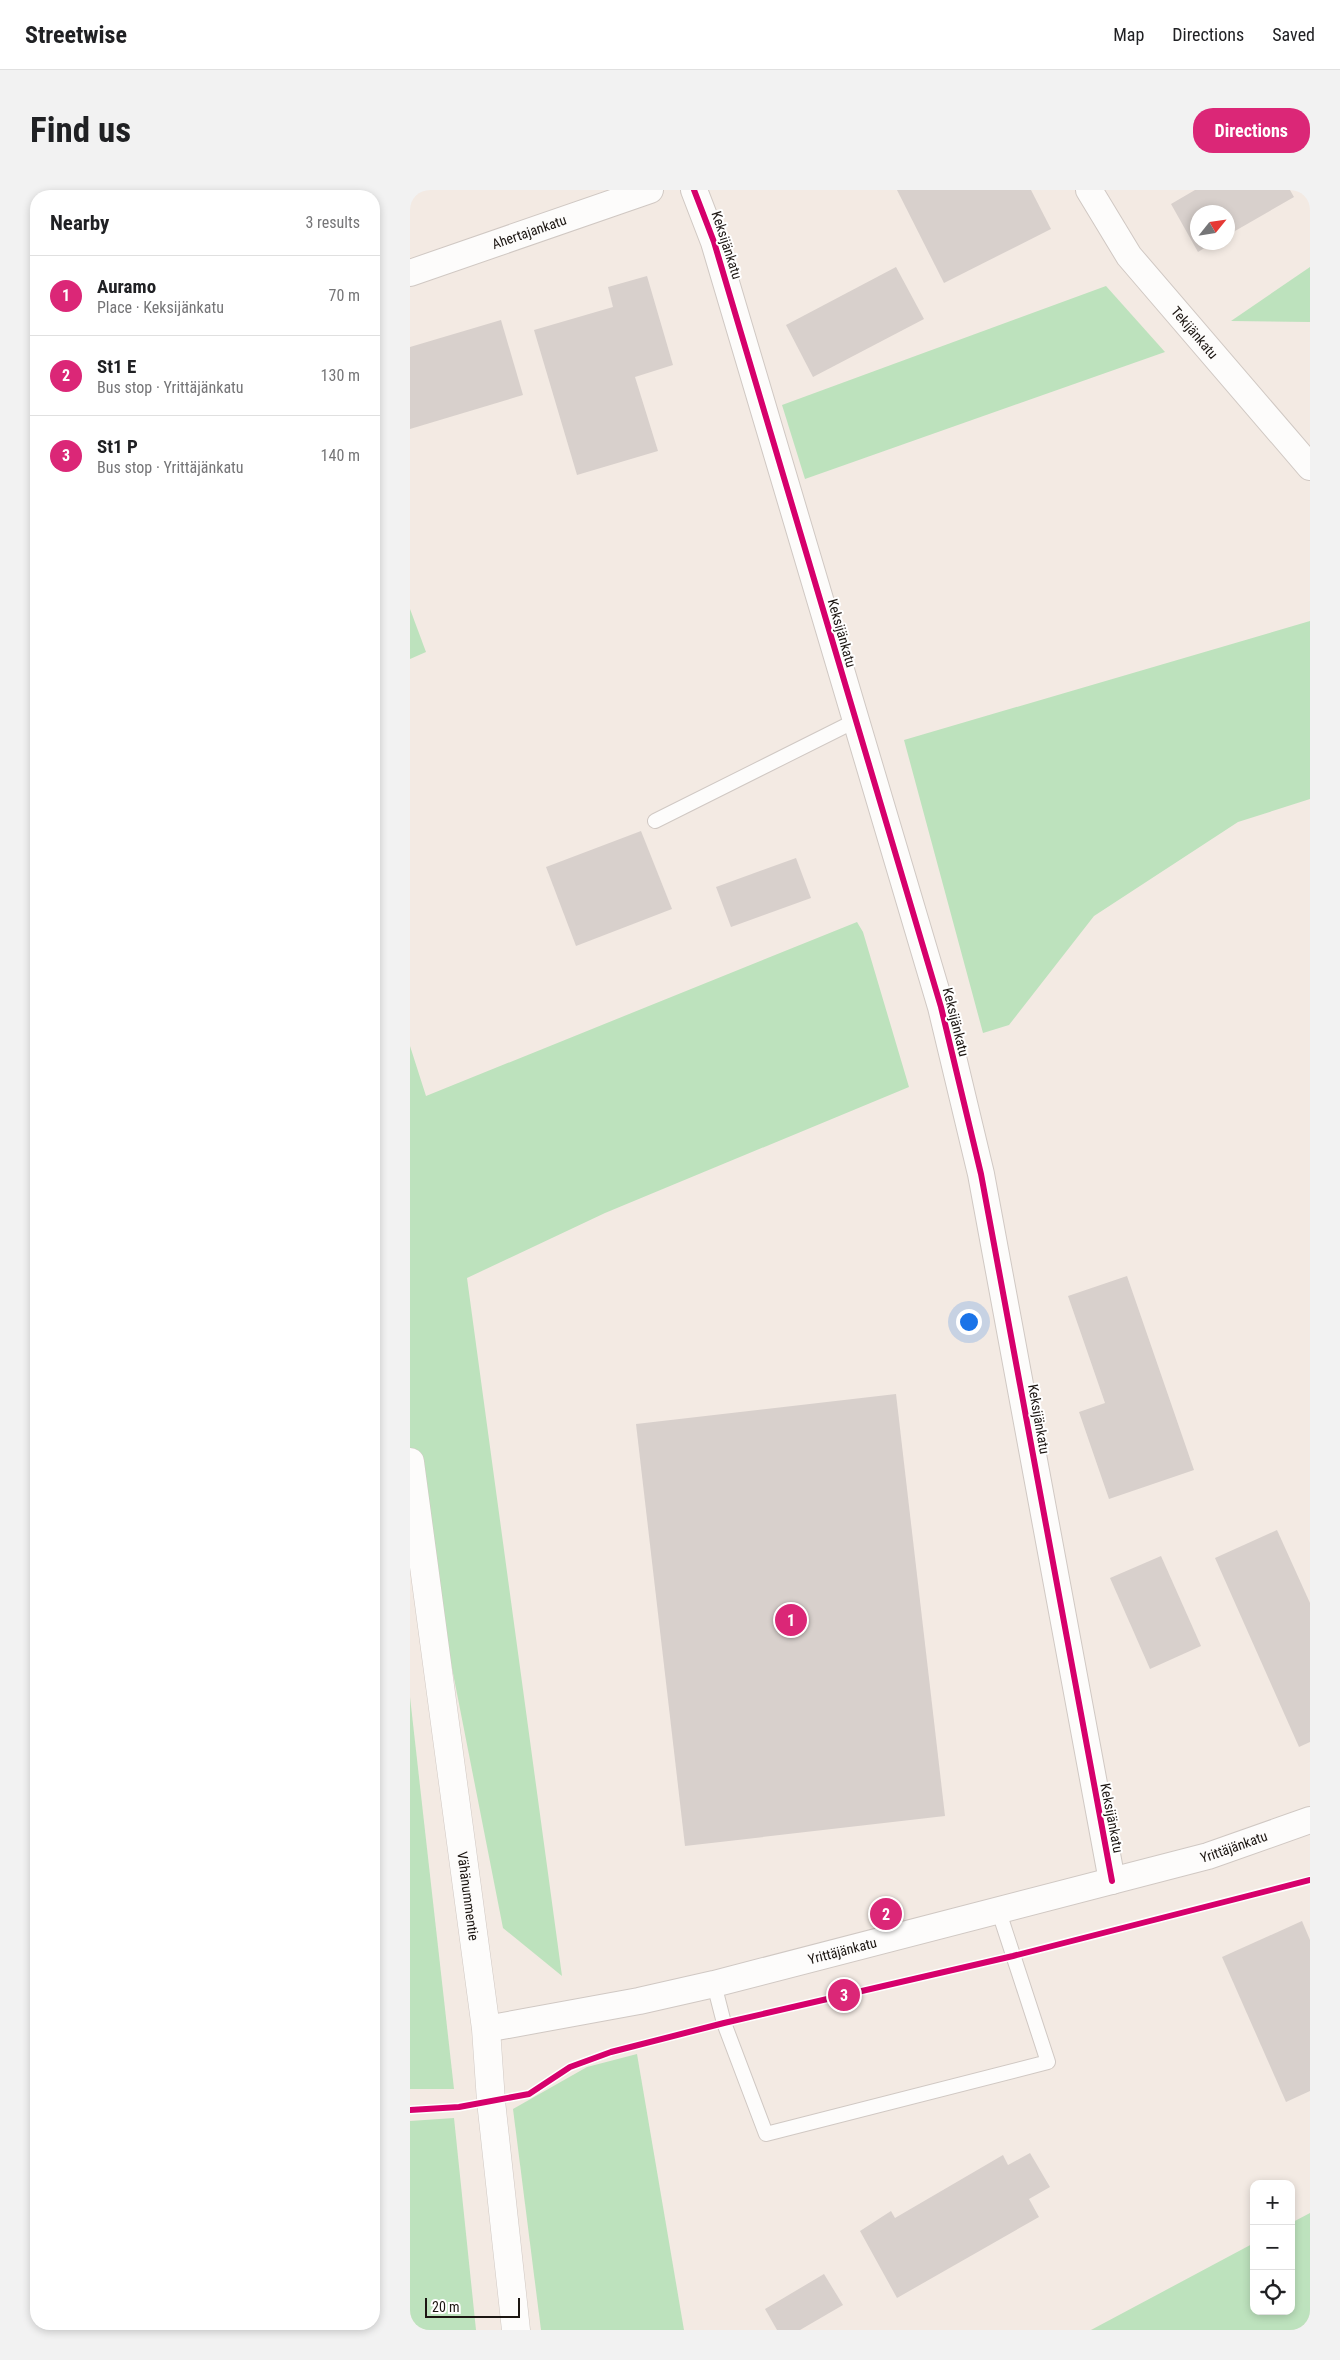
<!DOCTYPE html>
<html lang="en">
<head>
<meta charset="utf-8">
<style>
	:root { --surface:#fff; --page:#f2f2f2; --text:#202124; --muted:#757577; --line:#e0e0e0; --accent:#db2777 }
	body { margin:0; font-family:"Roboto Condensed",sans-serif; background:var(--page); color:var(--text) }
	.controls { position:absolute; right:15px; bottom:15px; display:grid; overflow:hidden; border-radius:10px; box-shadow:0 2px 8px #0003 }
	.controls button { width:45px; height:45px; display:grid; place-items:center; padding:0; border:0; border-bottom:1px solid var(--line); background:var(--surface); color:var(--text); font:25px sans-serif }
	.compass { position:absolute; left:780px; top:15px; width:45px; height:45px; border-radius:50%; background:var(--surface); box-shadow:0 2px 8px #0003; rotate:60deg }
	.scale { position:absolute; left:15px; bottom:12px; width:95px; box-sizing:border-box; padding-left:5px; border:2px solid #1c1612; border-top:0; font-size:14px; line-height:18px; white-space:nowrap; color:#1c1612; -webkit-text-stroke:4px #fff; paint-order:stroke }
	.you { position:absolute; left:558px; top:1131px; width:18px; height:18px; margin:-12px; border:4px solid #fff; border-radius:50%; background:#1a73e8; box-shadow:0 0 0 8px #1a73e833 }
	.badge { display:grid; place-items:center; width:32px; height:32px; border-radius:50%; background:var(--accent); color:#fff; font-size:16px; font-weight:700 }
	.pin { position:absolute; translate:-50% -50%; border:2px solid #fff; box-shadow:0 1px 5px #0006 }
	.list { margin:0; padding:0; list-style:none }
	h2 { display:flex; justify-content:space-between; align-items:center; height:65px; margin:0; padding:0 20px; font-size:21px }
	h2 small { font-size:16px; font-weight:400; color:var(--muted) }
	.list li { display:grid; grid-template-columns:32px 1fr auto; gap:15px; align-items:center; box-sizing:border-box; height:80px; padding:0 20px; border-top:1px solid var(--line) }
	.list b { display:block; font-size:19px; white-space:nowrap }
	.list p { margin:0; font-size:16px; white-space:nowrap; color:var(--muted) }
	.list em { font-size:16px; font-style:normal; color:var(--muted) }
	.icon { flex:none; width:28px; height:28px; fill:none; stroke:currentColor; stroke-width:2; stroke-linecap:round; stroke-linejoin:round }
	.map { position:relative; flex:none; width:900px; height:2140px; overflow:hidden; border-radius:20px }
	header { display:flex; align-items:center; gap:30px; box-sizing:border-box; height:70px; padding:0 25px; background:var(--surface); border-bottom:1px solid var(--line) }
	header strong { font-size:24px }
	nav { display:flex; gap:28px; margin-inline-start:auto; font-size:18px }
	.intro { display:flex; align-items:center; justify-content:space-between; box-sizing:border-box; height:120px; padding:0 30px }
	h1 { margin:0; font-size:35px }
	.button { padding:12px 22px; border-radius:20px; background:var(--accent); color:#fff; font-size:18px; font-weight:700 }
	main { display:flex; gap:30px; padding:0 30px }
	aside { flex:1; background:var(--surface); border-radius:20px; box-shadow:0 2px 8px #0003 }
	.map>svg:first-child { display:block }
</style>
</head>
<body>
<header>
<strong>Streetwise</strong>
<nav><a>Map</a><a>Directions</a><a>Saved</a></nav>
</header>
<div class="intro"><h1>Find us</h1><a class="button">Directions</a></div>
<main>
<aside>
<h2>Nearby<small>3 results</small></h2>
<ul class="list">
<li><span class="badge">1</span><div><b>Auramo</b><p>Place · Keksijänkatu</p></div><em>70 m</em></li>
<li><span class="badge">2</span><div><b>St1 E</b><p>Bus stop · Yrittäjänkatu</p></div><em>130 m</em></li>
<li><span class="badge">3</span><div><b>St1 P</b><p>Bus stop · Yrittäjänkatu</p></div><em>140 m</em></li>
</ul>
</aside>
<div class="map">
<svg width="900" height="2140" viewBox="0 0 900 2140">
	<rect width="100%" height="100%" fill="#f3eae3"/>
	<g fill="#bde2bd">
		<polygon points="900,77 900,132 821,131"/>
		<polygon points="696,96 755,162 395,289 372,215"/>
		<polygon points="0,419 16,462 0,469"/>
		<polygon points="900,431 900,609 828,632 684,726 599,835 573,843 494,550"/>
		<polygon points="447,732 453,742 499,897 195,1023 57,1088 152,1786 93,1738 0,1264 0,856 16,906"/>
		<polygon points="0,1507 44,1899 0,1899"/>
		<polygon points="227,1864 274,2140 131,2140 103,1919 177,1877"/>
		<polygon points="44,1928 66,2140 0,2140 0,1931"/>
		<polygon points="900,2023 900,2140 681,2140 844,2053 844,2121 881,2121 881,2033"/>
	</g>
	<g fill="#d8d0cc">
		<polygon points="487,0 621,0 641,39 534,93"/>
		<polygon points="785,0 880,0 884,7 818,45 818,22 788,22 788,52 804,52 788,62 761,14"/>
		<polygon points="486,77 514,129 403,187 376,135"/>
		<polygon points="237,86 263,175 225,187 248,261 167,285 124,140 203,117 198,97"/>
		<polygon points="91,130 113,205 0,239 0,157"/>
		<polygon points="231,641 262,719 166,756 136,677"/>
		<polygon points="386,668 401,708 321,737 306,697"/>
		<polygon points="717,1086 784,1280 699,1309 669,1222 695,1213 658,1106"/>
		<polygon points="486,1204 535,1626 275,1656 226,1234"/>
		<polygon points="867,1340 900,1413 900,1552 889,1557 805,1368"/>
		<polygon points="751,1366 791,1456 740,1479 700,1388"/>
		<polygon points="892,1731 900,1750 900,1901 876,1912 812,1767"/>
		<polygon points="620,1963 640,1997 619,2009 629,2027 487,2108 450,2041 481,2021 485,2028 593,1965 598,1975"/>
		<polygon points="414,2084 433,2115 390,2140 367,2140 355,2119"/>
	</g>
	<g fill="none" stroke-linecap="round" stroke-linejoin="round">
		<g stroke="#d0c8c3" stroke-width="16">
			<g id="service">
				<polyline points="245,631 445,531"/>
				<polyline points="304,1794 314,1833 356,1944 638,1872 589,1722"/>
			</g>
		</g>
		<g stroke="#d0c8c3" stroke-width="28">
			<g id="minor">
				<polyline points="284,0 304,52 531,817 571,984 702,1691"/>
				<path id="s1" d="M 679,0 L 719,66 L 900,277"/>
				<path id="s2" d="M 0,83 L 240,0"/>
				<path id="s3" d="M 76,1839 L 229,1811 L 304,1794 L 798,1666 L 900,1630"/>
			</g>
		</g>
		<g stroke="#d0c8c3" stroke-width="29">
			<g id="secondary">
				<path id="s4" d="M 0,1272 L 76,1839 L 81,1911 L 106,2140"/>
			</g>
		</g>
		<use href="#service" stroke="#fdfcfb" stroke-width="14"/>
		<use href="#minor" stroke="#fdfcfb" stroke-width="26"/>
		<use href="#secondary" stroke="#fdfcfb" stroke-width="28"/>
		<g stroke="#fff" stroke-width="9">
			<g id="cycleway">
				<polyline points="284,0 304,52 531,817 571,984 702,1691"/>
				<polyline points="0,1920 49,1917 119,1904 160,1877 201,1862 314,1833 603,1766 900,1690"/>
			</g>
		</g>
		<use href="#cycleway" stroke="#d6006c" stroke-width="6"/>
	</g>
	<g text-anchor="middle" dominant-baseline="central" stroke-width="4" stroke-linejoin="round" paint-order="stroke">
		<g font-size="14" fill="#1c1612" stroke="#fff">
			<text stroke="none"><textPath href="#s2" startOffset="126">Ahertajankatu</textPath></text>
			<text transform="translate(317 55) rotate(72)">Keksijänkatu</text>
			<text stroke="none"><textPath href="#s1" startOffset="178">Tekijänkatu</textPath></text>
			<text transform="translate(432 443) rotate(74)">Keksijänkatu</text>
			<text transform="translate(546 832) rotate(76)">Keksijänkatu</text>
			<text transform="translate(629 1229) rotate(80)">Keksijänkatu</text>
			<text transform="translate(702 1628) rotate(79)">Keksijänkatu</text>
			<text stroke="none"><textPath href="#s3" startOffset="770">Yrittäjänkatu</textPath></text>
			<text stroke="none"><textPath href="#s4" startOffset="438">Vähänummentie</textPath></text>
			<text stroke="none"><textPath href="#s3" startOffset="365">Yrittäjänkatu</textPath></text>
		</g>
	</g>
</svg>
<div class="controls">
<button>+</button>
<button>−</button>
<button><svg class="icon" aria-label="locate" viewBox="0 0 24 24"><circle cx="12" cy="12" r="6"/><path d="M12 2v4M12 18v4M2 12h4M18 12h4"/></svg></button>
</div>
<svg class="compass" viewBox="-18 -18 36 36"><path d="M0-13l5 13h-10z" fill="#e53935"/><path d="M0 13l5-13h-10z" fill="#757577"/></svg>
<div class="scale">20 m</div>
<div class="you"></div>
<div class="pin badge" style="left:381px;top:1430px">1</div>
<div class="pin badge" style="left:476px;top:1724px">2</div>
<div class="pin badge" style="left:434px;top:1805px">3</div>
</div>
</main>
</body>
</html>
